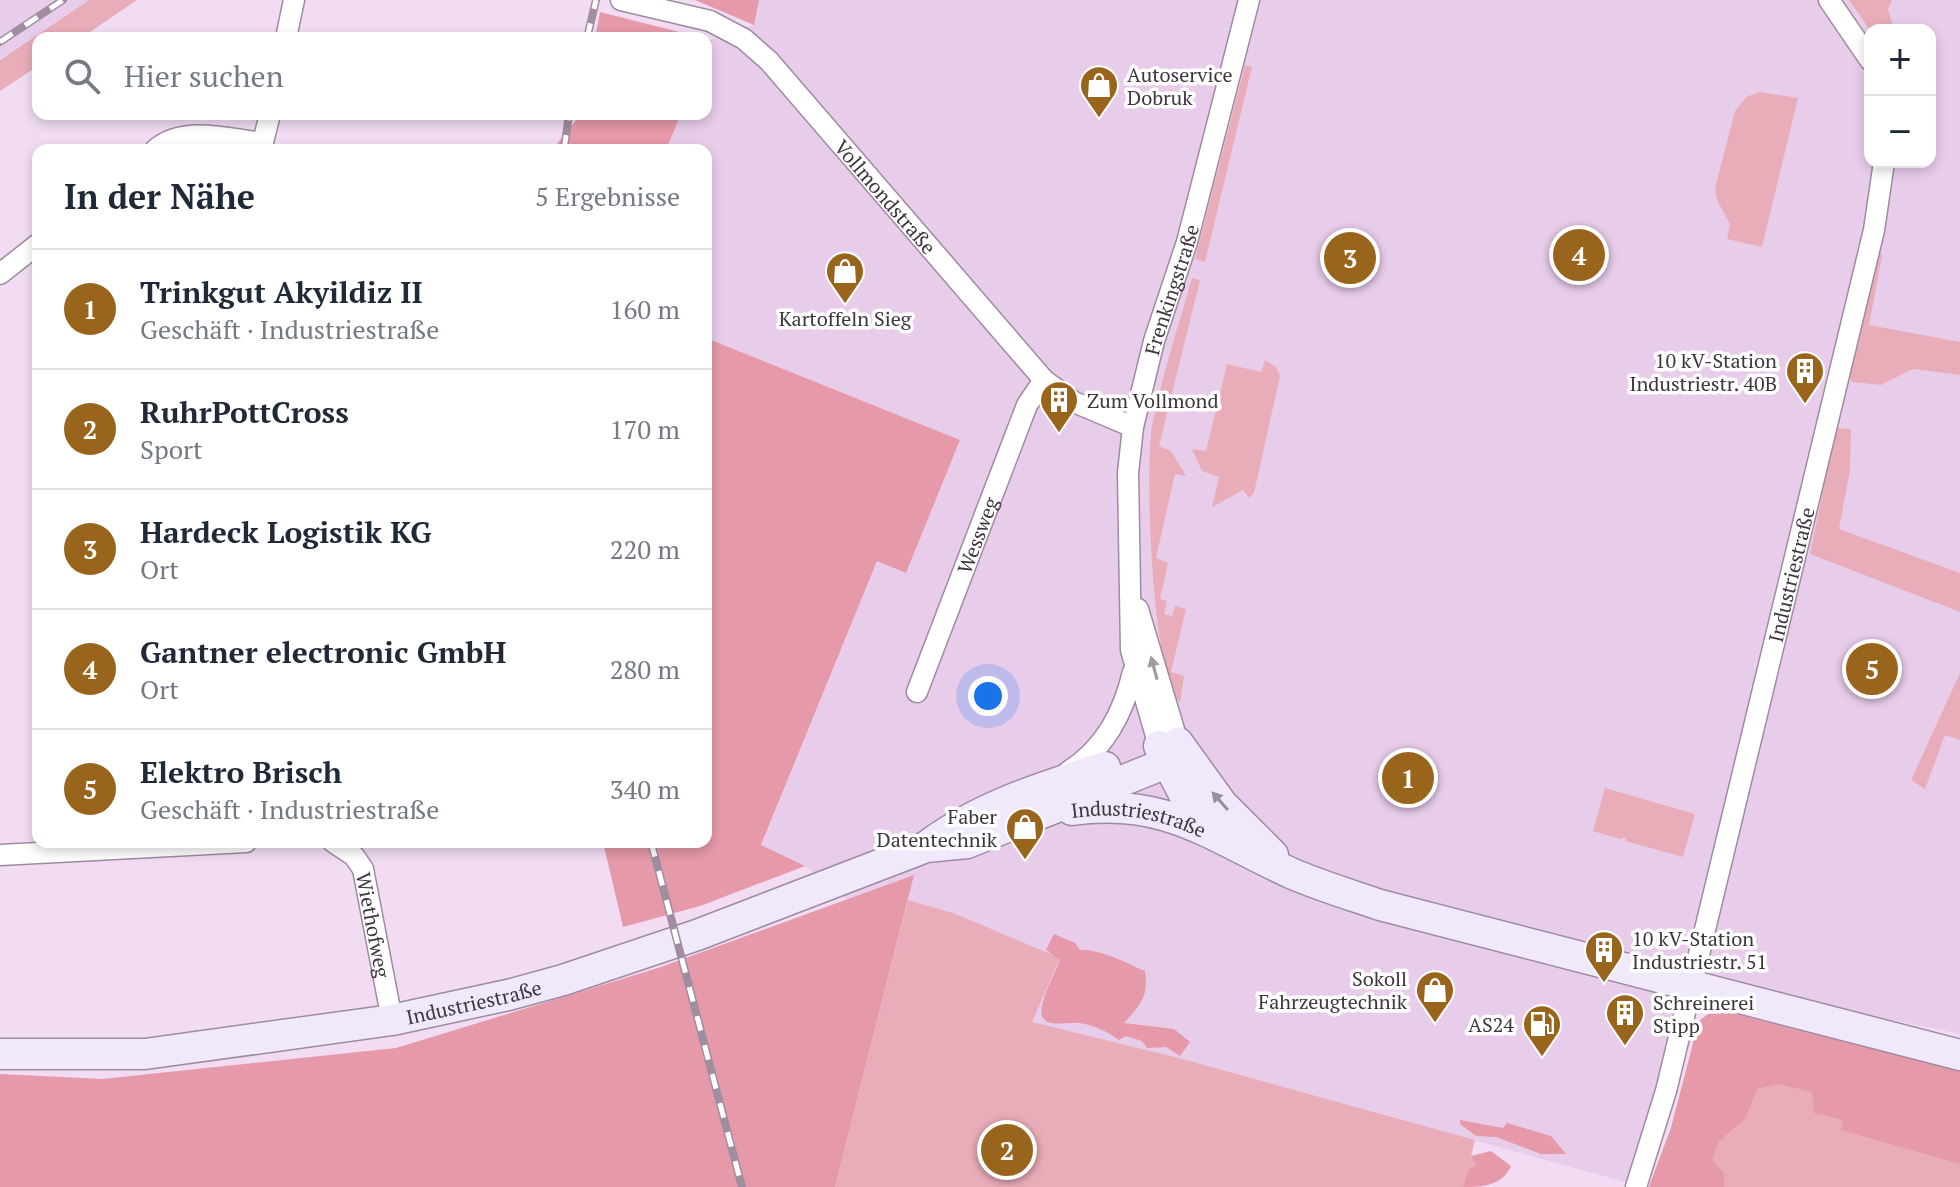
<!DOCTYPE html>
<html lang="de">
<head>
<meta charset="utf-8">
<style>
	:root { --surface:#fff; --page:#f6f6f7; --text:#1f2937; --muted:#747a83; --line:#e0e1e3; --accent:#99641b }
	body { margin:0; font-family:"PT Serif",serif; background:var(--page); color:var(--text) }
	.controls { position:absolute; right:24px; top:24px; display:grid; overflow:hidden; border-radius:16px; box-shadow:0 4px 12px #0003 }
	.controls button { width:72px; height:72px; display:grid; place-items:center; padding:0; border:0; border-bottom:2px solid var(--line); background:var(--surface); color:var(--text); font:40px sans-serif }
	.you { position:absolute; left:988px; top:696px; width:28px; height:28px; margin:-20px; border:6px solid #fff; border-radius:50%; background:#1a73e8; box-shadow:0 0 0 12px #1a73e833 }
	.badge { display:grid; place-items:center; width:52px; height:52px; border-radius:50%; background:var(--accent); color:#fff; font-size:26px; font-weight:700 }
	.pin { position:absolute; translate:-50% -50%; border:4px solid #fff; box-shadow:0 2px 8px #0006 }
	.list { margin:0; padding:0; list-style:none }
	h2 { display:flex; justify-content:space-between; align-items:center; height:104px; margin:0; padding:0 32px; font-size:34px }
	h2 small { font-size:26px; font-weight:400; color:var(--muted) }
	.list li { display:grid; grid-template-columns:52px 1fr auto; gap:24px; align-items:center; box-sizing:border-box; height:120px; padding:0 32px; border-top:2px solid var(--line) }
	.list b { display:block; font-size:30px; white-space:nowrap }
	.list p { margin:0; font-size:26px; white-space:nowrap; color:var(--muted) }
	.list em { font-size:26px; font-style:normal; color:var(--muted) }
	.icon { flex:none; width:44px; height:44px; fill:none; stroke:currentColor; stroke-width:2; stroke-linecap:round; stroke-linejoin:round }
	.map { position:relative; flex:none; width:1960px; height:1187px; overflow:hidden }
	.search { position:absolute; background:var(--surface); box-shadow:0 4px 12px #0003; left:32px; top:32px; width:680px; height:88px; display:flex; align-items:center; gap:20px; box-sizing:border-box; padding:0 28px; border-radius:16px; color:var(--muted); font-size:30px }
	.panel { position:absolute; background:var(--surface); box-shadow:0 4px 12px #0003; left:32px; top:144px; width:680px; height:704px; border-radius:16px }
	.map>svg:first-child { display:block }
</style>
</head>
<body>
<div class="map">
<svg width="1960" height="1187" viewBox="0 0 1960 1187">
	<rect width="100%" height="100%" fill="#f1dcf4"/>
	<g fill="#e8cdeb" fill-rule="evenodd">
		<polygon points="0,0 89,0 0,59"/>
		<path d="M 695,0 L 1960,0 L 1960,1034 L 1679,975 L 1675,1011 L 1639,1152 L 1625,1182 L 1183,1059 L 1031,1022 L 953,913 L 908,900 L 913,876 L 847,900 L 805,866 L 761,846 L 877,561 L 906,573 L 960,440 L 706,338 L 706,150 L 666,150 L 681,114 L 706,114 L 706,52 L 711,40 L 753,25 L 731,12 ZM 1870,30 L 1930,30 L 1930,162 L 1870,162 Z"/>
	</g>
	<g fill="#e9adb9">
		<polygon points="89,0 137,0 81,38 38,38 38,66 0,91 0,60"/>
		<polygon points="1849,0 1892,0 1888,9 1894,30 1870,30"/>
		<polygon points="1245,65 1252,67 1205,262 1195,259"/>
		<polygon points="1760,92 1798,98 1762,247 1727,239 1730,224 1717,200 1715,188 1735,111 1746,97"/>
		<polygon points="1879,248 1882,256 1869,325 1960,342 1960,375 1913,369 1881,385 1852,382 1848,374"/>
		<path d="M 1192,278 L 1200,280 L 1159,446 L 1171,451 L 1186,476 L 1175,474 L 1156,558 L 1168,563 L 1160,599 L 1167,601 L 1164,614 L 1172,616 L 1175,606 L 1186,609 L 1171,672 L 1184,676 L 1180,702 C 1151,675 1145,468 1152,426 C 1162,376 1178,327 1192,278 Z"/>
		<polygon points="1265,360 1276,367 1280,376 1254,493 1249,498 1243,490 1212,507 1219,477 1202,471 1192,449 1206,451 1227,364 1261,372"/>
		<polygon points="1836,428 1851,429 1850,470 1839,529 1960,573 1960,612 1810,554"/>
		<polygon points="1960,673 1960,740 1945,735 1925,789 1911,780"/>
		<polygon points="1605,788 1695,814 1683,857 1625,841 1626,837 1620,839 1593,831"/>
		<polygon points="908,900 953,913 1060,958 1032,1022 1183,1059 1475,1140 1471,1156 1476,1165 1468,1170 1463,1187 835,1187"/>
		<polygon points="1715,1009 1960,1071 1960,1187 1649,1187 1671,1128 1699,1021"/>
	</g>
	<g fill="#e699a9">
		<polygon points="695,0 759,0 754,25"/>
		<polygon points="600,12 711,40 706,52 706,38 595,38"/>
		<polygon points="581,114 681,114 666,150 552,150"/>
		<polygon points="706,338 960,440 906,573 877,561 761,845 805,866 700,906 623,927 603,842 706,842"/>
		<polygon points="914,875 835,1187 0,1187 0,1074 102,1079 396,1048 658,968"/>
		<path d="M 1054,934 L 1075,943 L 1080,950 C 1101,949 1124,962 1145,971 C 1149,997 1140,1005 1124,1023 L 1174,1029 L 1190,1042 L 1180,1056 L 1166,1047 L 1147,1048 L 1142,1041 L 1126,1036 L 1119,1040 C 1106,1031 1095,1025 1079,1023 C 1065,1021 1034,1033 1043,1001 C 1047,987 1055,973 1060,960 L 1046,950 Z"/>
		<polygon points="1715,1009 1960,1071 1960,1164 1841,1130 1843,1120 1814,1113 1812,1092 1778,1084 1757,1089 1745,1119 1718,1142 1712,1160 1724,1173 1724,1187 1649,1187 1671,1128 1699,1021"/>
		<polygon points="1460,1120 1503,1128 1507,1123 1551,1136 1566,1154 1541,1154 1496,1137 1476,1136 1460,1124"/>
		<path d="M 1491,1151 L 1511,1166 C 1502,1186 1482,1187 1463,1187 L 1468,1170 L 1476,1165 L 1471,1156 Z"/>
	</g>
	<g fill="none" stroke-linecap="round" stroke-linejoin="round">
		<g stroke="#9e8ba1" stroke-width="23">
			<g id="street">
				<path id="s1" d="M 621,0 L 710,21 L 744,39 L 769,61 L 1044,380 L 1074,402 L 1133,427"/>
				<polyline points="1829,0 1870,60"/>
				<polyline points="286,38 294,0"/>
				<path d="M 155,150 C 183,125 229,139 263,143"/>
				<polyline points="261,150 270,114"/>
				<polyline points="0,274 38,244"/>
				<polyline points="1138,609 1178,743"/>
				<path id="s2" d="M 917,692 L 1027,405 L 1044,380"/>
				<path id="s3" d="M 1159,746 L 1131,650 L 1128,473 L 1133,427 L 1154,341 L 1187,242 L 1249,0"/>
				<path d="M 1068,772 C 1105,748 1123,714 1133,672"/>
				<path id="s4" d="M 333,842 L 354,856 L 363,869 L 392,1020"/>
				<polyline points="0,855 246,842"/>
				<path id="s5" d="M 1636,1187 L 1666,1091 L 1874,230 L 1884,162"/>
			</g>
		</g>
		<g stroke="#9e8ba1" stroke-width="33">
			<g id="secondary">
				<polyline points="1178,743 1222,804 1273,855"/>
				<polyline points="1159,746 1187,800 1215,830"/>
				<path id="s6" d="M 1072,810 C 1167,797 1211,837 1293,874 C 1321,886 1351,895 1380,905 L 1960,1055"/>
				<path d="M 927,846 C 980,806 1043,787 1105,767"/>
				<path id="s7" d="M 0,1054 L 145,1054 L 392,1020 L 508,995 L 563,980 L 697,935 L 926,847 L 967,843 L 1159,766 L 1166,763 L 1178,743"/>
			</g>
		</g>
		<use href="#street" stroke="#fff" stroke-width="20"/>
		<use href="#secondary" stroke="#f0e9fc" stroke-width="30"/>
		<g stroke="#9e8ea0" stroke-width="8">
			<g id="rail">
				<polyline points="587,38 596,0"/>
				<polyline points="0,42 63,0"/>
				<polyline points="564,150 569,114"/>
				<polyline points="651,842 742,1187"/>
			</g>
		</g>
		<use href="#rail" stroke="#fff" stroke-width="5" stroke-dasharray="15" stroke-linecap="butt"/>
	</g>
	<defs><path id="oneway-solid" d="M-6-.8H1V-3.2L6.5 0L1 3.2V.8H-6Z" transform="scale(2)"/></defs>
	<use fill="#9e9a9f" href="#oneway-solid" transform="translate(1154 668) rotate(-105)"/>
	<use fill="#978f9e" href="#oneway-solid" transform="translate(1220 801) rotate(-131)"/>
	<defs>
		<g id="shop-pin" transform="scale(2)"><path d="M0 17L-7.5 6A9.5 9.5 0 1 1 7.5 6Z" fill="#99641b" stroke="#fff"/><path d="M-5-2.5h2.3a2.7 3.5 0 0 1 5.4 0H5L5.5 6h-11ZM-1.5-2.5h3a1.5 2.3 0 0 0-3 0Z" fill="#fff"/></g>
		<g id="building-pin" transform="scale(2)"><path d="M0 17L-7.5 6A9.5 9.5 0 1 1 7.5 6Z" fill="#99641b" stroke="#fff"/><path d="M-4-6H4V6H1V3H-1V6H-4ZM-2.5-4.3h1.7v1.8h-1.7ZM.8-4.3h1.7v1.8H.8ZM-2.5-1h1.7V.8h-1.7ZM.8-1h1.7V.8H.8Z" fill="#fff"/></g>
		<g id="fuel-pin" transform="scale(2)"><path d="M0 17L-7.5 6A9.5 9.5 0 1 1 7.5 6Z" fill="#99641b" stroke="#fff"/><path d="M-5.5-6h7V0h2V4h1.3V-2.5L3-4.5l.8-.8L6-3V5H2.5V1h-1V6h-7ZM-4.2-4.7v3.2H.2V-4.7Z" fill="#fff"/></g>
	</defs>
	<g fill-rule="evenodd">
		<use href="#shop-pin" x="1099" y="85"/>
		<use href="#shop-pin" x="845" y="271"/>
		<use href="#building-pin" x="1805" y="371"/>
		<use href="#building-pin" x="1059" y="400"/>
		<use href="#shop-pin" x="1025" y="827"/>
		<use href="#building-pin" x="1604" y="950"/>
		<use href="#shop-pin" x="1435" y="990"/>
		<use href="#building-pin" x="1625" y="1013"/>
		<use href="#fuel-pin" x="1542" y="1024"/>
	</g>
	<g text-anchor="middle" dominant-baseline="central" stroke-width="7" stroke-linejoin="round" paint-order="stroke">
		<g font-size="20" fill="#3e353f" stroke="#fff" text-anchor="start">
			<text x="1127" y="74">Autoservice<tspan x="1127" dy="23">Dobruk</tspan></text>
			<text x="845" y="318" text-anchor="middle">Kartoffeln Sieg</text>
			<text x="1777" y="360" text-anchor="end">10 kV-Station<tspan x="1777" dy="23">Industriestr. 40B</tspan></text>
			<text x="1087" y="400">Zum Vollmond</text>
			<text x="997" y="816" text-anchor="end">Faber<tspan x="997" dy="23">Datentechnik</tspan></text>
			<text x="1632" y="938">10 kV-Station<tspan x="1632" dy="23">Industriestr. 51</tspan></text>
			<text x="1407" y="978" text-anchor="end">Sokoll<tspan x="1407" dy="23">Fahrzeugtechnik</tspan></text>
			<text x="1653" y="1002">Schreinerei<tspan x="1653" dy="23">Stipp</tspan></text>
			<text x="1514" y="1024" text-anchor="end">AS24</text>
		</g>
		<g font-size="20" fill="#3e353f" stroke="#fff">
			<text stroke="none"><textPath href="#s1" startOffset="342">Vollmondstraße</textPath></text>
			<text stroke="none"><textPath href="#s3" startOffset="466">Frenkingstraße</textPath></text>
			<text stroke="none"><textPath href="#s2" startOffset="168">Wessweg</textPath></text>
			<text stroke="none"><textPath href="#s5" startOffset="632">Industriestraße</textPath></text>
			<text stroke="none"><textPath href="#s6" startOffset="68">Industriestraße</textPath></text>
			<text stroke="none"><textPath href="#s4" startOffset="98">Wiethofweg</textPath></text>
			<text stroke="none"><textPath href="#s7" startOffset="478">Industriestraße</textPath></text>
		</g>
	</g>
</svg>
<div class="controls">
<button>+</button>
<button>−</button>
</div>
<div class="you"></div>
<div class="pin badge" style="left:1408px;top:778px">1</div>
<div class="pin badge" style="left:1007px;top:1150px">2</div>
<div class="pin badge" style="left:1350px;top:258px">3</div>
<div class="pin badge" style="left:1579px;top:255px">4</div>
<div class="pin badge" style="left:1872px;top:669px">5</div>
<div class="search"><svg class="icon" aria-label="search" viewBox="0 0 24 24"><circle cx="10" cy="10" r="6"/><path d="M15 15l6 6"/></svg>Hier suchen</div>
<section class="panel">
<h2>In der Nähe<small>5 Ergebnisse</small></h2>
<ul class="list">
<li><span class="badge">1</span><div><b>Trinkgut Akyildiz II</b><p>Geschäft · Industriestraße</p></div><em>160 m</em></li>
<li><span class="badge">2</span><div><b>RuhrPottCross</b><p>Sport</p></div><em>170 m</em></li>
<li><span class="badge">3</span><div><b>Hardeck Logistik KG</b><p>Ort</p></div><em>220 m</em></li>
<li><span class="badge">4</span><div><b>Gantner electronic GmbH</b><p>Ort</p></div><em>280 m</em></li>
<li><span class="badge">5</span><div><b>Elektro Brisch</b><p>Geschäft · Industriestraße</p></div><em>340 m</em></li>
</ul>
</section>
</div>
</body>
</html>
